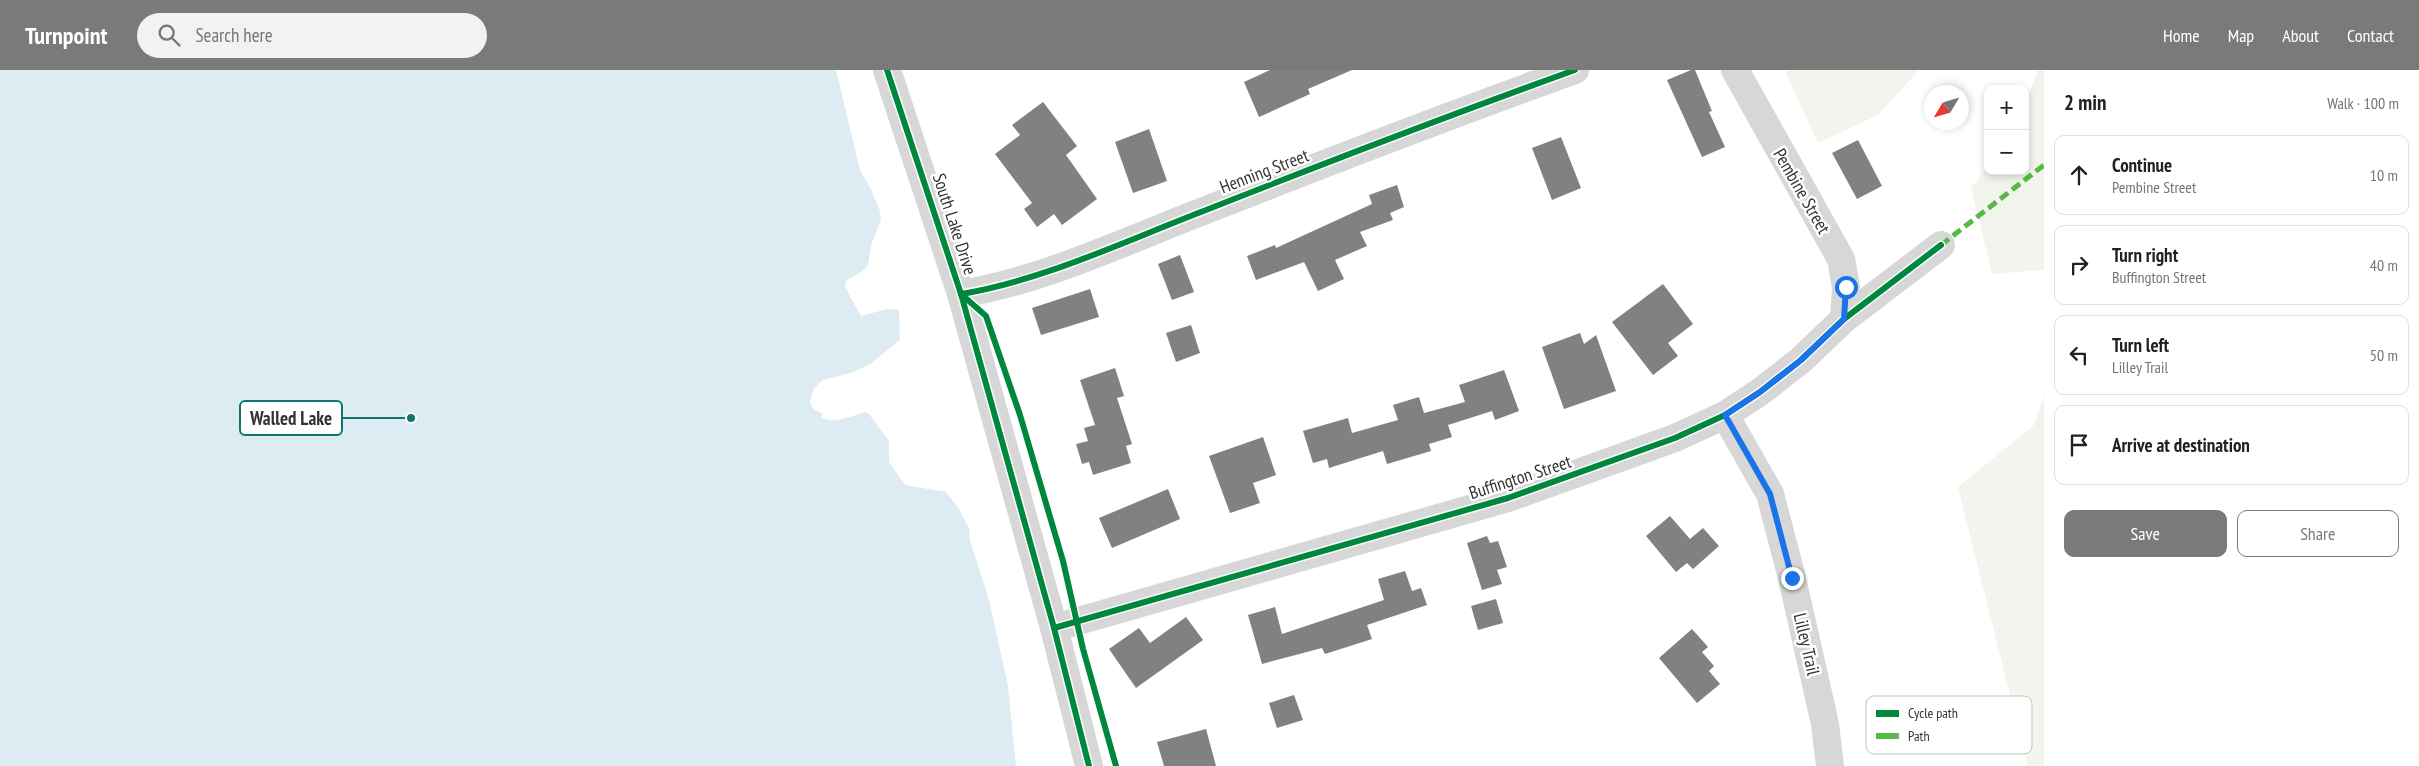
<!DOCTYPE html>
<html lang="en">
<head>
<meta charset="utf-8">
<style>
	:root { --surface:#fff; --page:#f2f2f2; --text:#202124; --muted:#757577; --line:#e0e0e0; --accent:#7a7a7a }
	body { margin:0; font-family:"PT Sans Narrow",sans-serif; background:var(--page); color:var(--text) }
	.controls { position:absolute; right:15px; top:15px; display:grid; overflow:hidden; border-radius:10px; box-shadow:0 2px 8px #0003 }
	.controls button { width:45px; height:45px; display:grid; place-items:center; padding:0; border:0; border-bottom:1px solid var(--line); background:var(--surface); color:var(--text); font:25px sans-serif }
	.compass { position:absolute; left:1924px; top:15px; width:45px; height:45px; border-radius:50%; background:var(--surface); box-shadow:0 2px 8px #0003; rotate:232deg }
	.stop { position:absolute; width:15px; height:15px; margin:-11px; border:4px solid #1a73e8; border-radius:50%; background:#fff }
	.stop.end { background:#1a73e8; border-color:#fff; box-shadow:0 1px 5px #0008 }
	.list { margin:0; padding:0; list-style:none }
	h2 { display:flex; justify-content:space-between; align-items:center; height:65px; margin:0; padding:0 20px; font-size:21px }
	h2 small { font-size:16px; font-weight:400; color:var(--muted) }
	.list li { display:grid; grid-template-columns:32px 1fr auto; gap:15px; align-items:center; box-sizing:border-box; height:80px; margin:0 10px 10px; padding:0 10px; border:1px solid var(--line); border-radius:10px }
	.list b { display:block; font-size:19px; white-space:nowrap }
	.list p { margin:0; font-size:16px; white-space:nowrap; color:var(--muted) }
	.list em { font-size:16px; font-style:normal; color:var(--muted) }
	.actions { display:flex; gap:10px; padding:15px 20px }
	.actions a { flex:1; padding:11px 0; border:1px solid var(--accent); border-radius:10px; text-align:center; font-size:18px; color:var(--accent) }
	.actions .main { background:var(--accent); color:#fff }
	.icon { flex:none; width:28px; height:28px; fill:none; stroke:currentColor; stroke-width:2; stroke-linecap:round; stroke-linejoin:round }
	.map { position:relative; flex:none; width:2044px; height:696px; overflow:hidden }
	header { display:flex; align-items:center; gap:30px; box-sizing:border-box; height:70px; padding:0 25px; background:var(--accent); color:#fff }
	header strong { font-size:24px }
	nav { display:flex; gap:28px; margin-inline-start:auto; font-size:18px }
	.search { width:350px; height:45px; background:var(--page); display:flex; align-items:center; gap:12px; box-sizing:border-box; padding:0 18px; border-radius:28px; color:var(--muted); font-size:19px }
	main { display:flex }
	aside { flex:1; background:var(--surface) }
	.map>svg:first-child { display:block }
</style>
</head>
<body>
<header>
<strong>Turnpoint</strong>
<div class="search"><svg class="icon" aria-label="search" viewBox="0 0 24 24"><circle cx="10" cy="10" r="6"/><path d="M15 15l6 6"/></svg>Search here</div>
<nav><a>Home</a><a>Map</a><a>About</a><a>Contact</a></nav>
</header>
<main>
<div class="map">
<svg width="2044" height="696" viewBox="0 0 2044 696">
	<rect width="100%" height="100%" fill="#fff"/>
	<g fill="#f1f5ed">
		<polygon points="1790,0 1919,0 1878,45 1818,73 1786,3"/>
		<polygon points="2038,0 2044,0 2044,200 1992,204 1971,118 1988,96 1988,101 2025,101 2025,34"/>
		<polygon points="2044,325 2044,696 2028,696 1958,417 2034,355"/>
	</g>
	<path fill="#ddebf3" d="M 0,0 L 836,0 L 860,100 L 870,117 L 880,141 L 881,150 L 871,175 L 868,195 L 864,200 L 846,211 L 845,217 L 861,246 L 887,239 L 899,240 L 900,270 L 870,294 L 851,303 L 823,310 L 814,318 L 810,332 L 813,339 L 823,344 L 821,348 C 836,353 850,347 865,342 L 869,344 L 889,371 L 889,392 L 905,415 L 946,422 L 959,439 L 969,459 L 970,470 L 989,530 L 1008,616 L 1016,696 L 0,696 Z"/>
	<g fill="#818181">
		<polygon points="1270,0 1352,0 1308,19 1310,24 1259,47 1244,12"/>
		<polygon points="1691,0 1695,0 1712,41 1709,42 1725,77 1702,87 1667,10"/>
		<polygon points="1043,32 1077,76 1066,85 1097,129 1062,155 1054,144 1037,157 1024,139 1032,133 995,84 1020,65 1012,55"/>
		<polygon points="1149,59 1167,111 1133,123 1115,72"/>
		<polygon points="1561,67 1581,118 1552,130 1532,78"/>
		<polygon points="1858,70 1882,116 1857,129 1832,83"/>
		<polygon points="1397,115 1404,137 1390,143 1393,150 1360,162 1367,176 1335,190 1344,209 1318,221 1304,192 1256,210 1247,186 1275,175 1276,178 1372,134 1369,125"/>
		<polygon points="1180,185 1194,222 1172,230 1158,194"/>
		<polygon points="1663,214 1693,254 1668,273 1678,286 1653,305 1612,252"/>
		<polygon points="1090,219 1099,247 1041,265 1032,238"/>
		<polygon points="1191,255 1200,283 1176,292 1166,263"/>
		<polygon points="1580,263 1584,274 1596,265 1616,321 1564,339 1542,277"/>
		<polygon points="1115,298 1124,326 1117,328 1132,374 1126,376 1131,393 1093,405 1089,392 1082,394 1076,374 1088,371 1084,358 1095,355 1080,310"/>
		<polygon points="1504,300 1519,341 1495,350 1492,341 1448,355 1452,367 1429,374 1431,381 1387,394 1383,381 1329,398 1327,389 1313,393 1303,361 1348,348 1352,363 1398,350 1393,335 1419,327 1424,343 1465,332 1459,315"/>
		<polygon points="1263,367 1276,405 1253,413 1260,433 1230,443 1209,386"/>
		<polygon points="1168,419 1180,449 1112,478 1099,448"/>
		<polygon points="1670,446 1690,469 1703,458 1719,476 1693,499 1687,493 1676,502 1646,466"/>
		<polygon points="1487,466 1490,473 1498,471 1507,497 1497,500 1502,514 1482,520 1467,473"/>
		<polygon points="1405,501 1412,521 1421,518 1427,535 1367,555 1372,569 1325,584 1322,578 1262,594 1248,545 1275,537 1282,564 1384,530 1378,509"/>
		<polygon points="1496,529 1503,553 1478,560 1471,536"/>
		<polygon points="1186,547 1203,570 1136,618 1109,579 1139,558 1150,573"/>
		<polygon points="1692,559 1708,577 1702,582 1714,596 1709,601 1720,614 1697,633 1659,588"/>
		<polygon points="1294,625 1303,650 1277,658 1269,633"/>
		<polygon points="1206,659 1216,696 1164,696 1157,672"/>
	</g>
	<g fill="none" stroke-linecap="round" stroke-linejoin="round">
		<g stroke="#d7d7d7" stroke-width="28">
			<polyline points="887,0 961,224 1054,558 1089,696"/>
			<polyline points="1735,0 1841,189 1846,217 1844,249"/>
			<path d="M 961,224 C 1044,210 1123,172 1201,142 C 1325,93 1450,45 1575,0"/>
			<polyline points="1725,345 1770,424 1792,508 1825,654 1830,696"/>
			<polyline points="1054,558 1508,428 1675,368 1725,345 1760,322 1801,290 1844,249 1941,175"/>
		</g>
		<polyline stroke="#58b947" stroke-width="5" stroke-dasharray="10 5" stroke-linecap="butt" points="1941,175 2044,95"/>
		<g stroke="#fff" stroke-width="9">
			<g id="cycleway">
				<polyline points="887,0 961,224 1054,558 1089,696"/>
				<path d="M 961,224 C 1044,210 1123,172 1201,142 C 1325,93 1450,45 1575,0"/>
				<polyline points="961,224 986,246 1020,345 1063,491 1083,579 1116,696"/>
				<polyline points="1054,558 1508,428 1675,368 1725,345 1760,322 1801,290 1844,249 1941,175"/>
			</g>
		</g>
		<use href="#cycleway" stroke="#00873e" stroke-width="6"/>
	</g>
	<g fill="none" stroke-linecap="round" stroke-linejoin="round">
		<polyline stroke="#1a73e8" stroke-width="6" points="1792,508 1770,424 1725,345 1760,322 1801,290 1844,249 1846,217"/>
	</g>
	<g text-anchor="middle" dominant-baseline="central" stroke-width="5" stroke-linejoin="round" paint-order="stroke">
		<g font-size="18" fill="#333" stroke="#fff">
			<text transform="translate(1264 101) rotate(-21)">Henning Street</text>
			<text transform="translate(1802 121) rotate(60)">Pembine Street</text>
			<text transform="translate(955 154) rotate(72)">South Lake Drive</text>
			<text transform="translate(1520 407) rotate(-18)">Buffington Street</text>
			<text transform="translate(1807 574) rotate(77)">Lilley Trail</text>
		</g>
	</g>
	<rect x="1866" y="626" width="166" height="58" rx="8" fill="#fff" stroke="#c2c2c2" stroke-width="1"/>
	<rect x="1876" y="640" width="23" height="7" fill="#00873e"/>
	<rect x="1876" y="663" width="23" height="6" fill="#58b947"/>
	<g font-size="14" fill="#333">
		<text x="1908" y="648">Cycle path</text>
		<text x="1908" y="671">Path</text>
	</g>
	<path fill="none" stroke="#0f766e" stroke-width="2" d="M411 348L342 348"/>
	<circle fill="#0f766e" stroke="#fff" stroke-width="2" cx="411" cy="348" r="5"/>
	<rect fill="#fff" stroke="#0f766e" stroke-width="2" x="240" y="331" width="102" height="34" rx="5"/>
	<g font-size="19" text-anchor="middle" font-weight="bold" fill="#333">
		<text x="291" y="355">Walled Lake</text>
	</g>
</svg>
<div class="controls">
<button>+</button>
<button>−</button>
</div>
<svg class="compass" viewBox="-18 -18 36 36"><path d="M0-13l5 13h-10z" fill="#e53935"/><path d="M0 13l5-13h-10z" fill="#757577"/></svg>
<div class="stop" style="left:1846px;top:217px"></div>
<div class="stop end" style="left:1792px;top:508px"></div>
</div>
<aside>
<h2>2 min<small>Walk · 100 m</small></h2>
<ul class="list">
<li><svg class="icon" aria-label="ahead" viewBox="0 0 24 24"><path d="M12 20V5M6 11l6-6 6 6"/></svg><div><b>Continue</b><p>Pembine Street</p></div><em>10 m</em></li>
<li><svg class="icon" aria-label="right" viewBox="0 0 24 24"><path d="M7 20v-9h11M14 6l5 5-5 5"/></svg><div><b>Turn right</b><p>Buffington Street</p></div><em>40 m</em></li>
<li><svg class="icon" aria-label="left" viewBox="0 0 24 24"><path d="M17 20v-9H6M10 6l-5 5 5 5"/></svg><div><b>Turn left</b><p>Lilley Trail</p></div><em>50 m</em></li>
<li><svg class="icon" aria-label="arrive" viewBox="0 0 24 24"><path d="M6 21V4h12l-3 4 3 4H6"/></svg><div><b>Arrive at destination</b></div></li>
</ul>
<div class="actions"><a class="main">Save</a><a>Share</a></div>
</aside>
</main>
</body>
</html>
